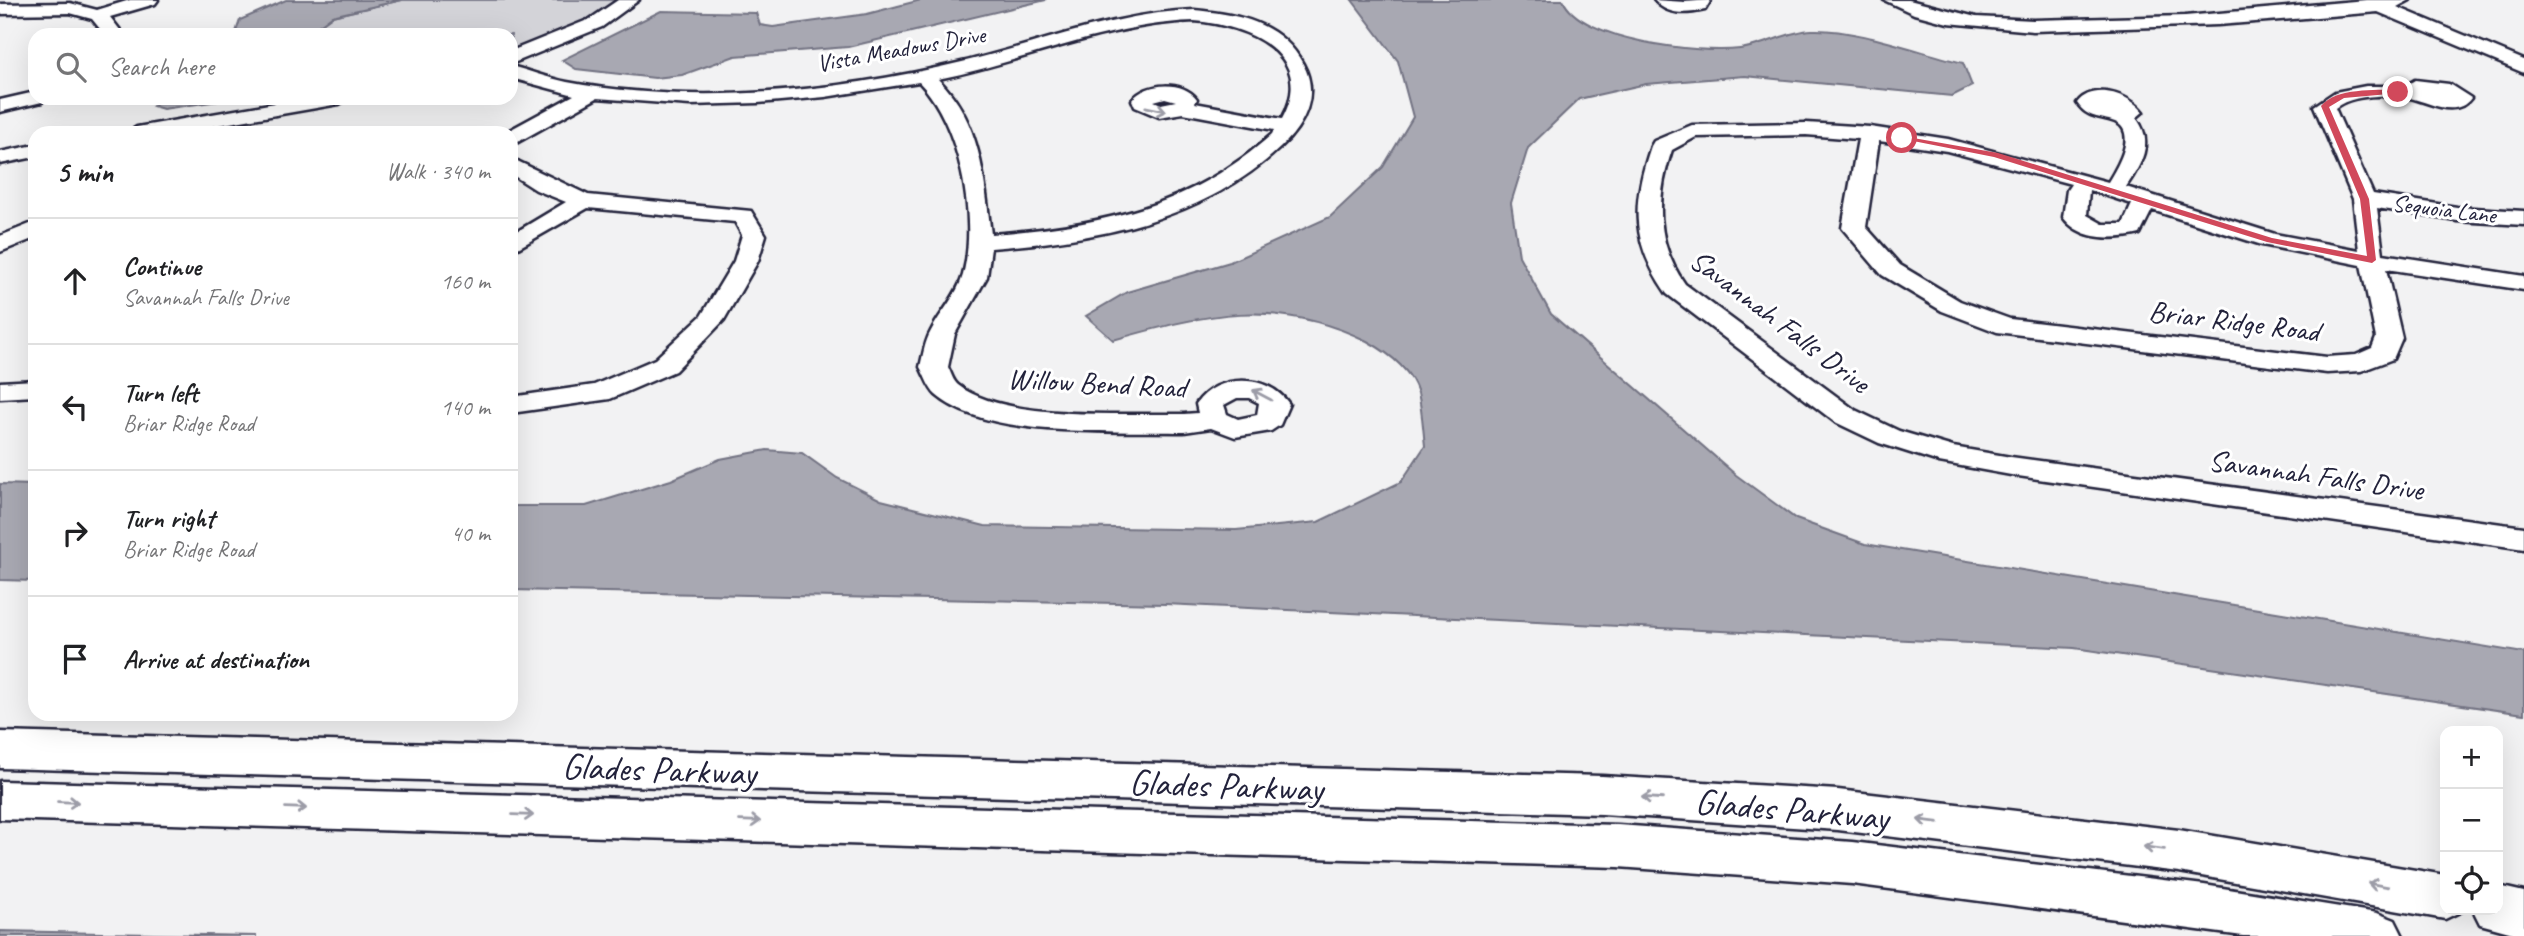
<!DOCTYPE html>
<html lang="en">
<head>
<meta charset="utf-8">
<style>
	:root { --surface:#fff; --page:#f6f6f6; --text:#202124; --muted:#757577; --line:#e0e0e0 }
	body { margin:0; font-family:Caveat,sans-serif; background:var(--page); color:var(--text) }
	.controls { position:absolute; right:21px; bottom:21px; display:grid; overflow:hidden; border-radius:14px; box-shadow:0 7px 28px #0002 }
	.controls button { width:63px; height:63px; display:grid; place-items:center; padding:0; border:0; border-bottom:2px solid var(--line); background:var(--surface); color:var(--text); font:35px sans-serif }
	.stop { position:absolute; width:21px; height:21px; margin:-16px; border:5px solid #d1495b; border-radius:50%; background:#fff }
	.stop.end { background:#d1495b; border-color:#fff; box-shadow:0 2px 7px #0008 }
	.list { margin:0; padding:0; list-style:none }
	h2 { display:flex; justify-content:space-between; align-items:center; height:91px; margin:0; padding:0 28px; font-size:30px }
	h2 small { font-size:23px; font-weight:400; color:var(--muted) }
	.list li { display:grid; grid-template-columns:46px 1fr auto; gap:21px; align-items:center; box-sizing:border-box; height:126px; padding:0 28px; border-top:2px solid var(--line) }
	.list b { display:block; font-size:26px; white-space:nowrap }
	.list p { margin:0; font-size:23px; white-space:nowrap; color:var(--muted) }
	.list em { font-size:23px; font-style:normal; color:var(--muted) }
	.icon { flex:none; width:38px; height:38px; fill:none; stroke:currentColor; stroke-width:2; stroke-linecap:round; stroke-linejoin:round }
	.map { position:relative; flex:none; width:2524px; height:936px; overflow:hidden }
	.search { position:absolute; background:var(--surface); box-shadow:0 7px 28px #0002; left:28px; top:28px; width:490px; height:77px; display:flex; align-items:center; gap:18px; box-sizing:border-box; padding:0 24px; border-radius:21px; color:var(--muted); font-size:26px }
	.panel { position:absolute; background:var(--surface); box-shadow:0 7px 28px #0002; left:28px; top:126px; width:490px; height:595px; border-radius:21px }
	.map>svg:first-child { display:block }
</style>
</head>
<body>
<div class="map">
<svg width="2524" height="936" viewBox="0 0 2524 936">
	<rect width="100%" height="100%" fill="#f2f2f3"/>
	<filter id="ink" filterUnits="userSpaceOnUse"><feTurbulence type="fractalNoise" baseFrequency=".0143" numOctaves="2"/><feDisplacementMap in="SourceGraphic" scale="14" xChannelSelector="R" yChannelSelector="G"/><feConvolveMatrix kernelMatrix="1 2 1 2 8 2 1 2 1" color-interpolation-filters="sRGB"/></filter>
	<g filter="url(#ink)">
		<polygon fill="#d3d3d8" stroke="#7a7a8a" stroke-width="2" points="402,0 619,0 584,23 511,52 511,35 306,35 332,16"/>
		<g fill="#a8a8b2" stroke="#727282" stroke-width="2">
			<polygon points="286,0 402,0 332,16 306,35 235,35 240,20"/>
			<polygon points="921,0 1046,0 848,47 735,56 682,75 655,78 576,69 562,60 661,11 756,13 760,25 773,27 867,14"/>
			<path d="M 1352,0 L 1563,0 C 1580,41 1700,54 1740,49 C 1764,46 1788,31 1812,30 C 1854,28 1921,53 1963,63 L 1972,86 L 1952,96 L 1745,76 L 1646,84 L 1579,99 L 1528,148 L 1511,203 L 1519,256 L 1551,314 L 1736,475 L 1796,519 L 1865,544 L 2524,653 L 2524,714 L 2074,648 L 1165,604 L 511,590 L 511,506 L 586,506 L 671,480 L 720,459 L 767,450 L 802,453 L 837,478 L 881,500 L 985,526 L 1236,530 L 1318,522 L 1401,482 L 1425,446 C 1423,428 1422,409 1418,393 C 1411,369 1387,352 1367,341 C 1275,296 1206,314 1113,340 L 1086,316 L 1127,292 L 1230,262 L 1330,217 L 1383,167 L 1413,117 L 1398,61 Z"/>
			<polygon points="162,98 239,98 163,109 153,106"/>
			<polygon points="0,484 35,485 35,581 0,580"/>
			<polygon points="0,931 257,936 0,936"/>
		</g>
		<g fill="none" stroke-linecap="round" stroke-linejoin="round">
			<g stroke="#22223b" stroke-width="5">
				<g id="minor">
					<polygon points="130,0 158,0 155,4 110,17 124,35 105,35 92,19 70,13 0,14 0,4 70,3 97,10"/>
					<polygon points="618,0 639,0 602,27 511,64 511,51 590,19"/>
					<path d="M 1654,0 L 1685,2 L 1711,0 L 1705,10 C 1687,14 1667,16 1654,0 Z"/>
					<polygon points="1884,0 1909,0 1976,17 2033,20 2185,16 2366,0 2410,0 2397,7 2524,60 2524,73 2378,12 2218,25 2033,31 1948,23 1914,14"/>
					<path d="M 1194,10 C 1237,14 1281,22 1303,64 C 1320,95 1304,126 1281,147 C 1203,221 1096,240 991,248 L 987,277 L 955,334 L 948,367 C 951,373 953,381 958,385 C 1003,421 1125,413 1184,414 L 1198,413 L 1196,404 C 1217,373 1268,373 1289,404 L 1280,425 L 1271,431 L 1235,437 L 1211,428 L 1184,432 C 1117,430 988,440 936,395 C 929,389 925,376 920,367 C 923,355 925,341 931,331 C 940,313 958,294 963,275 C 978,219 960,124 919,82 L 825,97 L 758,103 L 690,105 L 597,98 L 518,142 L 511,144 L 511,133 L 504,133 L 574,95 L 511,78 L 511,66 C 530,71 548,78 567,82 C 694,106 837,92 962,62 C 1039,44 1114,13 1194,10 ZM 1194,21 C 1245,25 1318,53 1282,119 L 1195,103 L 1197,99 C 1183,80 1146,82 1132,100 L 1135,107 L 1159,117 L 1183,113 L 1274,130 L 1272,134 C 1190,208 1098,226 991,234 C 984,178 981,121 938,79 C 1024,62 1106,24 1194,21 ZM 1165,98 L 1176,101 L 1161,104 L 1154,101 ZM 1237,398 L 1249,398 L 1259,403 L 1257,415 L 1238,419 L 1227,414 L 1224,405 Z"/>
					<path d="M 2415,80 L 2449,84 L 2471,98 C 2456,119 2429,102 2410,98 C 2389,94 2352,94 2335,108 L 2373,194 L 2457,207 L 2524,211 L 2524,225 L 2457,221 L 2377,208 L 2383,254 L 2524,276 L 2524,290 L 2386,269 L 2402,338 L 2393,359 L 2361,371 L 2327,373 L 1997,332 L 1942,311 L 1882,275 L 1842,228 L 1858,139 L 1806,135 L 1696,137 L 1672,150 C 1656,197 1655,242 1685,284 L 1855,410 L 1899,431 L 1953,447 L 2011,457 L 2524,527 L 2524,549 L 2011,475 L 1939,462 L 1879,443 L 1835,422 L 1667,294 C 1631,243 1631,204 1651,146 L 1654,141 L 1692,125 L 1806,123 L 1870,127 L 1948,139 L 2108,182 C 2116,169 2139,132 2115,122 C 2099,116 2088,119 2077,103 C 2093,82 2130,94 2143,112 L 2136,118 C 2155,142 2141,165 2126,187 L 2275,234 L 2359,250 L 2353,199 L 2314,106 L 2335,92 L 2366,86 L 2405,86 ZM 1879,141 L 1947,151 L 2071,184 L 2067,190 L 2063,217 C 2080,241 2115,240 2140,234 L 2152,210 L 2262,245 L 2361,265 L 2376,338 L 2372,348 L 2356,355 L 2327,357 L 2010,319 L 1960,301 L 1900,265 L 1866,227 ZM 2089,190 L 2132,204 L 2123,224 L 2103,224 L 2087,215 Z"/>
					<polygon points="35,92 35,98 45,98 42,102 0,112 0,100"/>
					<polygon points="304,98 349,98 339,104 173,133 127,133 137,127"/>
					<polygon points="35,145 35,157 0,164 0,152"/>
					<polygon points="511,158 588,195 751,211 766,235 758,261 724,320 675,371 610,399 511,413 511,397 594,385 655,359 701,316 734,261 742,235 735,222 588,208 511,252 511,235 566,202 536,190 511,174"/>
					<polygon points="35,222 35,238 0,252 0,236"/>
					<polygon points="35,380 35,396 0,398 0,382"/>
				</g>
			</g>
			<g stroke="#22223b" stroke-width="5">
				<g id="major">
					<polygon points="0,732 1602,776 1838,790 2179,830 2445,875 2445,910 2464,910 2445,919 2179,872 1838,830 1602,814 0,768"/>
					<polygon points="0,781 1618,825 1852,842 2204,885 2377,913 2395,920 2403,936 2243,936 1852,884 1618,867 0,819"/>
					<polygon points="2498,886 2524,892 2524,936 2480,924 2473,910 2498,910"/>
				</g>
			</g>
			<use href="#minor" fill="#fff" fill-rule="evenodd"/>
			<use href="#major" fill="#fff" fill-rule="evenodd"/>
		</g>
		<defs><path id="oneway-shaft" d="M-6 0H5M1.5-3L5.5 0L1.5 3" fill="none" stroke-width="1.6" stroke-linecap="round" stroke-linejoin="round" transform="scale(1.75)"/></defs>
		<g stroke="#9c9ca7">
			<use href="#oneway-shaft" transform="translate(1156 109) rotate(12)"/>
			<use href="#oneway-shaft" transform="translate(1262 395) rotate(-152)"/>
			<use href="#oneway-shaft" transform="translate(1652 798) rotate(-176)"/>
			<use href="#oneway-shaft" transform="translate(68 802) rotate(2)"/>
			<use href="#oneway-shaft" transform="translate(296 808) rotate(2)"/>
			<use href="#oneway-shaft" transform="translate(523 815) rotate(2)"/>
			<use href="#oneway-shaft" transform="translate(750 821) rotate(2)"/>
			<use href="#oneway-shaft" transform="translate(1928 821) rotate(-173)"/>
			<use href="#oneway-shaft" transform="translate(2154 848) rotate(-173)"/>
			<use href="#oneway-shaft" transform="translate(2378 885) rotate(-170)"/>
		</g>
	</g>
	<path fill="#d1495b" d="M 2398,89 L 2400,93 L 2344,98 L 2329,107 L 2369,199 L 2376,260 L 2372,263 L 2267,242 L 1994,157 L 1898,138 L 1902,136 L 1998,153 L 2272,238 L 2367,256 L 2360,199 L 2321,106 C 2337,87 2374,91 2398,89 Z"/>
	<g text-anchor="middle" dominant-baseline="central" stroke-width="6" stroke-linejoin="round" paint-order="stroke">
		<g font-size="24" fill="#22223b" stroke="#fff">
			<text transform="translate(901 49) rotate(-10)">Vista Meadows Drive</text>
			<text transform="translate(2444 209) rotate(7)">Sequoia Lane</text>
		</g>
		<g font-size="30" fill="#22223b" stroke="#fff">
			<text transform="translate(1780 321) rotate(37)">Savannah Falls Drive</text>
			<text transform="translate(2234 321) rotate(7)">Briar Ridge Road</text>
			<text transform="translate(1097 383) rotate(3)">Willow Bend Road</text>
			<text transform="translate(2316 475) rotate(8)">Savannah Falls Drive</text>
		</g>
		<g font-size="37" fill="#22223b" stroke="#fff">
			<text transform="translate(659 769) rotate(2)">Glades Parkway</text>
			<text transform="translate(1226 785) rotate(2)">Glades Parkway</text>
			<text transform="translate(1792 809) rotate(5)">Glades Parkway</text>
		</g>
	</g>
</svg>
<div class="controls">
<button>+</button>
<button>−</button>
<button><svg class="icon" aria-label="locate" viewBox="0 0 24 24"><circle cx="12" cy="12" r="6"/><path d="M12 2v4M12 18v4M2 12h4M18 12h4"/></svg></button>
</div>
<div class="stop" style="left:1902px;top:138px"></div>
<div class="stop end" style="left:2398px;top:92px"></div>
<div class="search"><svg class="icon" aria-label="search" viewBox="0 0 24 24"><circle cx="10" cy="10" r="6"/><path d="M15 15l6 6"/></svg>Search here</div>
<section class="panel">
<h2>5 min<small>Walk · 340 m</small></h2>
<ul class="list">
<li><svg class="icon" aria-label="ahead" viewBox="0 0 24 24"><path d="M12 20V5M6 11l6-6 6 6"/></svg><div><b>Continue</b><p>Savannah Falls Drive</p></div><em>160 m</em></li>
<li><svg class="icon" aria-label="left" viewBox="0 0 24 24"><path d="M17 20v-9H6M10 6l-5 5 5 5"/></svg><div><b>Turn left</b><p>Briar Ridge Road</p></div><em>140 m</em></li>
<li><svg class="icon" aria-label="right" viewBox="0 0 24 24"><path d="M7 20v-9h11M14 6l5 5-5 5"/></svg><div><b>Turn right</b><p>Briar Ridge Road</p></div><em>40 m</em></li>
<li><svg class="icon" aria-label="arrive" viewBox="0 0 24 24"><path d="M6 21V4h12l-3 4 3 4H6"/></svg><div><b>Arrive at destination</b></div></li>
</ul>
</section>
</div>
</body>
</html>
